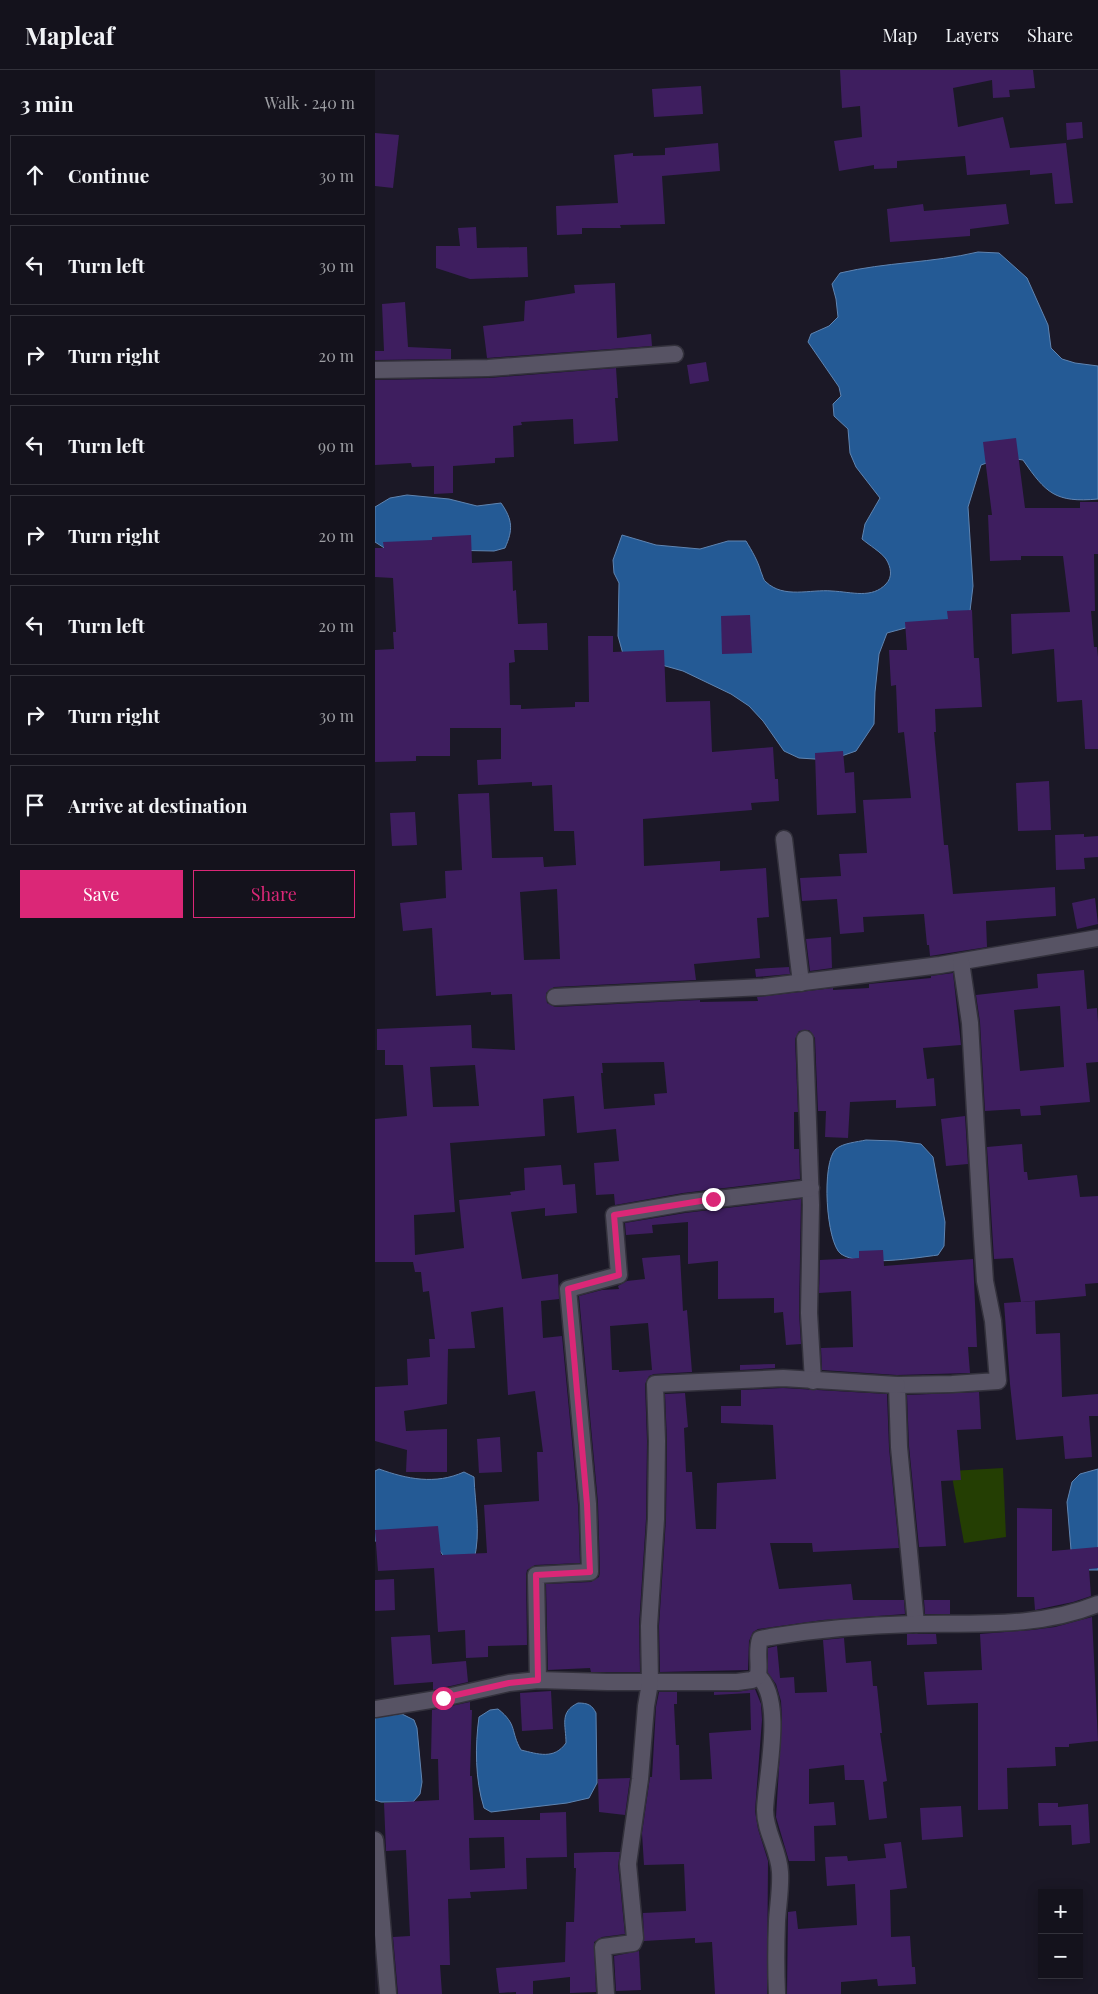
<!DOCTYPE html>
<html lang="en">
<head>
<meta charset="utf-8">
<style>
	:root { --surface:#14121c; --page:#1d1b25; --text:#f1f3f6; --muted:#9d9ea3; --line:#33323b; --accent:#db2777 }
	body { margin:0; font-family:"Playfair Display",serif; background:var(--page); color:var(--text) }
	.controls { position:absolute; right:15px; bottom:15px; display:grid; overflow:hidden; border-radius:0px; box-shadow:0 2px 12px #0003 }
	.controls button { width:45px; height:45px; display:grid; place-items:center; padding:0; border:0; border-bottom:1px solid var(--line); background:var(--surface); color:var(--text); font:25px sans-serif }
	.stop { position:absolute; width:15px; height:15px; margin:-11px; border:4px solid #db2777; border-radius:50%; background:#fff }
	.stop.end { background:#db2777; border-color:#fff; box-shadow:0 1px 5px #0008 }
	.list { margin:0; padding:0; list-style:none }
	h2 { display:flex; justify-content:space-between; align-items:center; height:65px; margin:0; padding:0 20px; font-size:21px }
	h2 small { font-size:16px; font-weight:400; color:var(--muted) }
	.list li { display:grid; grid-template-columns:32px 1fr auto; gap:15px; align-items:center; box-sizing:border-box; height:80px; margin:0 10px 10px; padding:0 10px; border:1px solid var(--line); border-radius:0px }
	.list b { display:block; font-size:19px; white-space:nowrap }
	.list em { font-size:16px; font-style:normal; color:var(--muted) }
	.actions { display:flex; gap:10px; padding:15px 20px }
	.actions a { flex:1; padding:11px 0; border:1px solid var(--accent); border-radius:0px; text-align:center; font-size:18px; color:var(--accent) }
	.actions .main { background:var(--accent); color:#fff }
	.icon { flex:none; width:28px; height:28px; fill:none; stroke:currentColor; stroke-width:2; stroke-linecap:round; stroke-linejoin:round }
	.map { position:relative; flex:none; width:723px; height:1924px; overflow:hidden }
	header { display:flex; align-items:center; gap:30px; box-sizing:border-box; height:70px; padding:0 25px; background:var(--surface); border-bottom:1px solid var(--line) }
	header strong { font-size:24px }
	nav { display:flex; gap:28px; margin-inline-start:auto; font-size:18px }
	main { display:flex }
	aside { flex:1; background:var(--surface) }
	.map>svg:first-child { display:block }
</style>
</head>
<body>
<header>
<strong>Mapleaf</strong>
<nav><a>Map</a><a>Layers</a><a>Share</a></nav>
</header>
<main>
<aside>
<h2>3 min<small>Walk · 240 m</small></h2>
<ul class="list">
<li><svg class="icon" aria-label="ahead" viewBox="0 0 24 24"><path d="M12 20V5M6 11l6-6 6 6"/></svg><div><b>Continue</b></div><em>30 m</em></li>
<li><svg class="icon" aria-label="left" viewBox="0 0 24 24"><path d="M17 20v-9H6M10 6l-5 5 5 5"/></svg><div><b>Turn left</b></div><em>30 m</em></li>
<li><svg class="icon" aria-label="right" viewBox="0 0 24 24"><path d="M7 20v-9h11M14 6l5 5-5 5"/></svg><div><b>Turn right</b></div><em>20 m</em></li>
<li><svg class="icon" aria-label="left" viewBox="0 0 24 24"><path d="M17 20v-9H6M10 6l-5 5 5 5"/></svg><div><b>Turn left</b></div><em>90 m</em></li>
<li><svg class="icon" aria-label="right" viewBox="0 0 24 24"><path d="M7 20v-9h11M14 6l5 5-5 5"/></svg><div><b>Turn right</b></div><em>20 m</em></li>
<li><svg class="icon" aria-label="left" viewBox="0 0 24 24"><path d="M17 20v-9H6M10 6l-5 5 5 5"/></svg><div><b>Turn left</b></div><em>20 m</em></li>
<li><svg class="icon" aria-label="right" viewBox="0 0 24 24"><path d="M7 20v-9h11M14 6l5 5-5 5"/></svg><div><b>Turn right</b></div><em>30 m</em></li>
<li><svg class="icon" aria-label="arrive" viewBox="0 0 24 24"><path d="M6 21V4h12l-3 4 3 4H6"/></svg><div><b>Arrive at destination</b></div></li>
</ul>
<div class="actions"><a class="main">Save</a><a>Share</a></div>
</aside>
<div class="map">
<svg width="723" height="1924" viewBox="0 0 723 1924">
	<rect width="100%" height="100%" fill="#1b1826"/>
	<polygon fill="#243e03" points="628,1398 631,1467 589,1473 576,1401"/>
	<g fill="#245a95" stroke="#5f84b1">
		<path d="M 603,182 L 624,183 L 652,208 L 673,255 L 676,278 L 687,289 L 700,293 L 723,296 L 723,429 C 680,433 671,423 648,390 L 628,387 L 606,395 L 593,437 L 598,516 L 595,541 L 570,555 L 534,557 L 512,563 L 504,584 L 500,622 L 499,654 L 481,681 L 455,690 L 424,688 L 409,681 L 388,651 L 374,636 L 356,624 L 308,601 L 248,584 L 243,566 L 244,513 L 239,503 L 238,490 L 247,465 L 281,475 L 325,479 L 353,471 L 371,471 C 377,481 383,491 386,502 C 388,506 388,510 391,512 C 409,529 435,519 457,521 C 477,522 497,529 511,514 C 518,507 516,497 511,489 C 506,482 494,475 487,469 L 490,454 L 505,428 L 481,397 L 475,383 L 473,359 L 459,346 L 458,334 L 466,326 L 464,317 L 433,272 L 436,264 L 454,256 L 463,247 L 461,229 L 457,214 L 465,203 C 511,192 557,193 603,182 Z"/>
		<path d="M 32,425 L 74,429 L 102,436 L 126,433 C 138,450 138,460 130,478 L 119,481 L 11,479 L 0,472 L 0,437 L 15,428 Z"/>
		<path d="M 491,1070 L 521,1071 L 546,1074 L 558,1087 L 570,1152 L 569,1176 L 563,1185 C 540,1188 485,1197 466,1184 C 451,1173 446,1092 461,1079 C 468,1073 482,1072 491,1070 Z"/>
		<path d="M 4,1399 C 32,1409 60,1415 89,1402 L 99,1407 C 100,1435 106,1462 99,1490 L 70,1488 L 63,1478 L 0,1471 L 0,1401 Z"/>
		<polygon points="723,1399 723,1500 708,1500 696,1480 692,1432 697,1412 705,1404"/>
		<path d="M 203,1633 C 213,1633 217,1635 221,1643 L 222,1713 L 214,1728 L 192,1733 L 116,1742 L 109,1738 C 100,1709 100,1676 104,1647 L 115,1640 L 123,1639 C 143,1655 135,1661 146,1680 C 163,1684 179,1690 191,1673 C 191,1655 184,1642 203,1633 Z"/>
		<polygon points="27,1644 39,1650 42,1658 47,1712 45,1724 38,1732 6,1732 0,1730 0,1647"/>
	</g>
	<g fill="#3e1e5f" fill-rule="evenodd">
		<polygon points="465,0 658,0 660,18 634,20 635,27 618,28 617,10 578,18 583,57 628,47 635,78 691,73 698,133 680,134 677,103 655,105 655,100 592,105 590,86 522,91 522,98 499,99 499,95 464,101 459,71 487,67 485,36 467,38"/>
		<polygon points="326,16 328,44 279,47 277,19"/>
		<polygon points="707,52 708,68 692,70 691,53"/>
		<polygon points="0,63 24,65 18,118 0,116"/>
		<polygon points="343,73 345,101 287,106 290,154 245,155 246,158 207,158 207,164 182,165 181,136 243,133 239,85 258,83 258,86 290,85 290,78"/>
		<polygon points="548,134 549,141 631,134 634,154 595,159 595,166 515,172 512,139"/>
		<polygon points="101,157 102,178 152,177 153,207 95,209 61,198 61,176 85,176 83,158"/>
		<polygon points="240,213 242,268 276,264 277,276 112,288 108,256 149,251 150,231 200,223 199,215"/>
		<polygon points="30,232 33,277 76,279 76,289 0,290 0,281 9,281 7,234"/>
		<polygon points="331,292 334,311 315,314 312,295"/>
		<polygon points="241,298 243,328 240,328 243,371 199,374 198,349 146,352 147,355 138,356 139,387 120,388 120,393 78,396 78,423 59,424 59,396 37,397 36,393 0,395 0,310 114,308"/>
		<polygon points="641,368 650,438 705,438 705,432 723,432 723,484 719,484 720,541 716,541 719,577 722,577 723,587 723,679 710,679 707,630 682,632 679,579 637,584 636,544 695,542 688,486 646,486 646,490 615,491 613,445 617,445 608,372"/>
		<path d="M 96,465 L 97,493 L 137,491 L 138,521 L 141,520 L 143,554 L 172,553 L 173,580 L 139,580 L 140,592 L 134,593 L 135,635 L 146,635 L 146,639 L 200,637 L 200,632 L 214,632 L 213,566 L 238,566 L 238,582 L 289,580 L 291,632 L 335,631 L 337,682 L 398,677 L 400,709 L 403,709 L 404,731 L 376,733 L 377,740 L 268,749 L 269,796 L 345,791 L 345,801 L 391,798 L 394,847 L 382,848 L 385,888 L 319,894 L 321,910 L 179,917 L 171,923 L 172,933 L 180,937 L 325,930 L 325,932 L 383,931 L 382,927 L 458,918 L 458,920 L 494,918 L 494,914 L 556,908 L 556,906 L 578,903 L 586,975 L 548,978 L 552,1009 L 559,1008 L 561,1036 L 521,1038 L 521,1030 L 475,1032 L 473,1068 L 450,1067 L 451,1041 L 443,1041 L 440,968 L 434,960 L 424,961 L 420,969 L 423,1042 L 419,1042 L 419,1079 L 424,1079 L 425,1109 L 308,1123 L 240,1135 L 239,1124 L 221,1125 L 219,1093 L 244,1091 L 241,1059 L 202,1063 L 199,1026 L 168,1029 L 170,1066 L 75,1073 L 80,1142 L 39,1145 L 40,1185 L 89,1178 L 84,1130 L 136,1125 L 135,1122 L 150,1120 L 149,1098 L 186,1095 L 188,1115 L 200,1114 L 202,1143 L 170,1146 L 170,1138 L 136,1142 L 147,1209 L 183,1204 L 184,1229 L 166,1231 L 168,1268 L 187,1266 L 203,1435 L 205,1493 L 160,1495 L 152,1500 L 151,1505 L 152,1575 L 113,1576 L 113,1587 L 91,1588 L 90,1560 L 63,1562 L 59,1498 L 3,1501 L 0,1460 L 63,1456 L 66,1485 L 112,1483 L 109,1435 L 164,1431 L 162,1382 L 168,1382 L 160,1321 L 133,1325 L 128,1237 L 96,1242 L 100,1278 L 73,1279 L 72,1334 L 29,1341 L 31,1361 L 72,1359 L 72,1402 L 31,1402 L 32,1380 L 0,1371 L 0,1317 L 33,1315 L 32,1289 L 55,1287 L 54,1269 L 60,1269 L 54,1221 L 48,1222 L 46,1202 L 40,1202 L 38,1192 L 0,1192 L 0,1049 L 32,1046 L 28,995 L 10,995 L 10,980 L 2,980 L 2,959 L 96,955 L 97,978 L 140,980 L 137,924 L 116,925 L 116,922 L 61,926 L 57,858 L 28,861 L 25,833 L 71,828 L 70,801 L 87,800 L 83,724 L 114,723 L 117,788 L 168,787 L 169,797 L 201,795 L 199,761 L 179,761 L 177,715 L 157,716 L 157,712 L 103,715 L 102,690 L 126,689 L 126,658 L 75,658 L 75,686 L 41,686 L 41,691 L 0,692 L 0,580 L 19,579 L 18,562 L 21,562 L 18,508 L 0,507 L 0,478 L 9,478 L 8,472 L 57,470 L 57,467 ZM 182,819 L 185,889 L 149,890 L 145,822 ZM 289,992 L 292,1023 L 279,1024 L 280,1035 L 229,1039 L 226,1003 L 228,1003 L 227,993 ZM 100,995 L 104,1036 L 58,1037 L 55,997 Z"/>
		<polygon points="597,540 599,588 604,588 607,637 560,639 561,662 559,662 569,775 573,775 578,824 680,817 681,846 611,851 612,877 555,886 554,875 552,875 549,844 488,847 489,862 465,864 462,829 427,831 425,808 466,806 464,784 492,783 488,730 536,728 529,662 523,663 521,615 516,616 514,580 532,580 530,552 573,549 572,541"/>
		<polygon points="375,545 377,583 347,584 346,546"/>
		<polygon points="468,681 470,703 479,702 481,743 442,745 440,683"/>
		<polygon points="674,711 676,760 643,761 641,713"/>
		<polygon points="40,742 42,775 17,776 15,743"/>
		<polygon points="709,764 709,767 723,766 723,787 709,788 710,799 681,800 680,765"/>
		<polygon points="720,828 723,854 702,859 697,833"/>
		<polygon points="456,867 457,898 435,901 431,869"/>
		<polygon points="414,897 415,904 381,907 380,899"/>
		<path d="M 709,900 L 712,939 L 722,938 L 723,952 L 723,992 L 711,993 L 715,1032 L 665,1036 L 666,1045 L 646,1046 L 645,1039 L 610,1041 L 605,952 L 601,925 L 663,918 L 662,904 ZM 685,936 L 689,997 L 645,1001 L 639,940 Z"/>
		<polygon points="590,1046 593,1094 571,1096 566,1049"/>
		<polygon points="647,1074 649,1102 652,1102 653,1110 702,1105 705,1127 723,1126 723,1213 710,1214 711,1226 646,1232 638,1188 619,1189 612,1077"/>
		<polygon points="426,1129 424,1243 426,1274 411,1275 408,1242 399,1243 399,1228 343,1229 343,1191 313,1194 313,1152 277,1155 278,1163 251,1165 250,1153 310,1143"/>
		<polygon points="508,1180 509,1196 598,1189 602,1277 593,1277 595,1303 522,1305 447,1300 446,1278 478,1277 476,1221 444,1223 445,1190 484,1188 484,1181"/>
		<path d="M 305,1185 L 308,1241 L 312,1240 L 317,1302 L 279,1304 L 274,1306 L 270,1314 L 272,1371 L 271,1449 L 264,1555 L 265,1602 L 216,1602 L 215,1598 L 173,1600 L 171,1514 L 216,1512 L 224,1507 L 225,1502 L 223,1433 L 204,1226 L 227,1220 L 244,1219 L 243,1216 L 252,1211 L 270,1209 L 267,1188 ZM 273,1253 L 277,1300 L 244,1302 L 244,1300 L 237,1300 L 235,1256 Z"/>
		<polygon points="660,1231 661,1264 685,1263 687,1327 723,1324 723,1346 714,1346 717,1387 690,1389 688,1366 641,1370 635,1314 629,1233"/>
		<polygon points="400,1294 400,1298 365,1300 365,1295"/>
		<polygon points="408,1318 512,1324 514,1378 524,1478 438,1482 437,1473 395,1473 404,1519 476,1514 478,1530 529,1530 530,1544 448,1550 383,1559 378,1562 374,1571 373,1600 285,1602 284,1556 291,1449 292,1371 290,1324 310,1323 313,1357 309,1358 311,1402 317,1402 321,1459 341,1459 342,1413 401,1409 398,1355 346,1353 346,1336 366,1336 366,1320"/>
		<polygon points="604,1322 606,1359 582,1360 586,1410 566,1411 571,1476 544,1477 534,1376 532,1325"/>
		<polygon points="125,1367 127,1402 104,1403 102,1369"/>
		<polygon points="642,1438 677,1439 677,1481 723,1477 723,1498 714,1499 716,1526 698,1532 660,1540 659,1527 642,1527"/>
		<polygon points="19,1509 20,1540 0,1541 0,1510"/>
		<polygon points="549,1530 575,1530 575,1544 550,1544"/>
		<polygon points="717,1547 723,1671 694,1674 694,1677 680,1677 681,1696 632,1698 633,1739 603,1740 603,1633 552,1635 549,1602 607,1600 605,1564 657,1560 680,1557"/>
		<polygon points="532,1564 561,1564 562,1574 532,1575"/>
		<polygon points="55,1565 57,1594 91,1591 93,1612 58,1620 58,1612 19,1615 16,1567"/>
		<polygon points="469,1568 471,1593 496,1591 498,1616 502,1616 507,1663 505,1663 512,1711 508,1712 512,1748 494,1750 489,1710 470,1710 469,1695 434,1699 434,1734 459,1732 461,1755 439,1756 440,1791 414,1791 401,1747 407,1649 406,1631 401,1614 393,1603 393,1578 402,1576 405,1608 419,1607 420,1623 452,1622 448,1570"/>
		<polygon points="380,1619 386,1634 387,1650 380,1741 383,1759 393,1791 392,1924 340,1924 337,1872 320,1873 320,1868 269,1871 268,1843 311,1841 309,1794 269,1795 267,1763 275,1707 277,1707 281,1637 284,1622 302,1622 302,1634 299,1634 301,1675 304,1675 305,1710 337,1709 334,1663 376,1660 375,1623 339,1625 339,1622 362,1622"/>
		<polygon points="176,1621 178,1659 147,1661 145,1623"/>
		<path d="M 95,1632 L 95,1640 L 97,1640 L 95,1706 L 97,1706 L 99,1750 L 165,1750 L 165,1743 L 191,1742 L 192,1787 L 151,1788 L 152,1819 L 95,1822 L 96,1828 L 73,1829 L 75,1895 L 65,1895 L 67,1924 L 23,1924 L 18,1867 L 35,1866 L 31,1780 L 11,1781 L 9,1733 L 64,1730 L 63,1689 L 56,1689 L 57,1640 ZM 129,1767 L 130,1798 L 95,1800 L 94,1768 Z"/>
		<polygon points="255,1708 250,1745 224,1742 223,1709"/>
		<polygon points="663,1733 683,1733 683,1737 713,1734 715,1773 697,1775 696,1755 664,1756"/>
		<polygon points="586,1736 588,1767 547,1770 545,1738"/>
		<polygon points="526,1772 532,1818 515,1820 516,1867 535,1866 537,1897 540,1897 541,1914 503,1916 502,1909 466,1912 466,1924 412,1924 413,1842 421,1841 423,1859 482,1855 480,1814 452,1816 450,1787 472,1786 473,1791 511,1788 509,1774"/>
		<polygon points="230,1782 245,1782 243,1795 250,1864 227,1867 219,1872 221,1922 195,1923 195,1907 158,1911 158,1924 141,1924 141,1922 124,1923 121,1898 190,1892 191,1852 199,1852 201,1798 199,1798 199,1783"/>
		<polygon points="264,1881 266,1920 241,1921 239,1886"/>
	</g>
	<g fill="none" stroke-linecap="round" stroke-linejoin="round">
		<g stroke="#33313c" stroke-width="19">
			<g id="minor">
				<polyline points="0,300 113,298 300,284"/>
				<polyline points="409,769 426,913"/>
				<polyline points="180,927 389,917 565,895 723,868"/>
				<polyline points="430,969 436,1135 434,1243 438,1311"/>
				<polyline points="541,1554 524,1377 522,1315 577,1314 623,1311 618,1251 610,1211 607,1166 595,953 586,892"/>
				<path d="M 383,1606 C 410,1629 391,1708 390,1740 C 390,1762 404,1780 405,1802 C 406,1818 403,1835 402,1851 C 401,1876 401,1900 402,1924"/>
				<polyline points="163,1610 161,1505 215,1502 213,1434 193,1219 244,1205 239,1145 309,1133 436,1118"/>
				<path d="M 0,1639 L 68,1628 L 134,1613 L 163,1610 L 232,1612 L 362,1612 L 377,1610 L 383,1606 C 385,1594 381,1581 385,1569 L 395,1567 C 443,1559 491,1555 539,1554 C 601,1553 664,1558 723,1534"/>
				<polyline points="0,1770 13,1924"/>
				<polyline points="231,1924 228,1877 258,1873 260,1868 253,1794 265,1709 271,1636 275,1613 274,1556 281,1449 282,1371 280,1314 408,1308 522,1315"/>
			</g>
		</g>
		<use href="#minor" stroke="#575364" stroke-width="16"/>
	</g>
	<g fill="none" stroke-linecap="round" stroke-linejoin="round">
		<polyline stroke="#db2777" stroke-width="6" points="68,1628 134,1613 163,1610 161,1505 215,1502 212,1434 193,1219 244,1205 239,1145 338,1129"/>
	</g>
</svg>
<div class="controls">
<button>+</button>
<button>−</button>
</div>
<div class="stop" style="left:68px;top:1628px"></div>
<div class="stop end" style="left:338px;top:1129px"></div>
</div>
</main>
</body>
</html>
